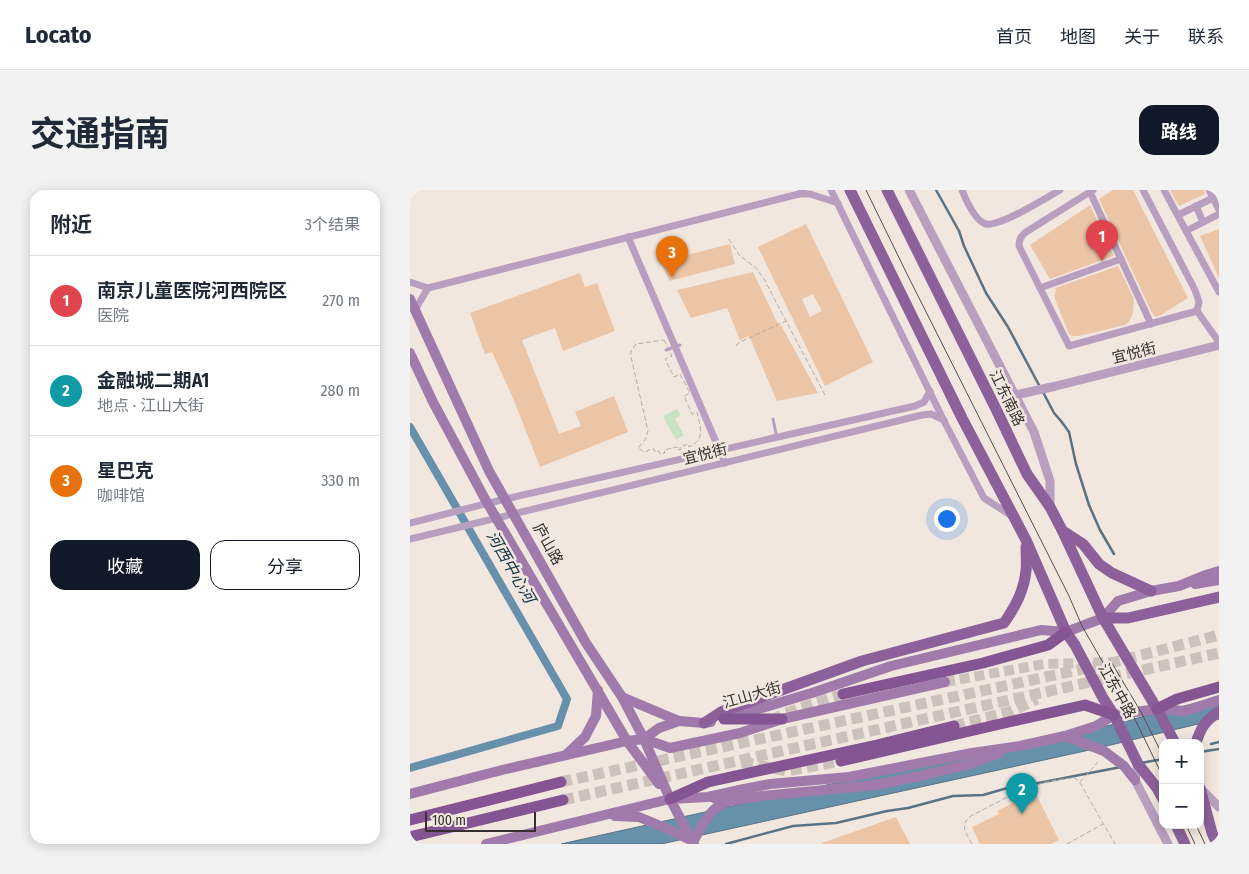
<!DOCTYPE html>
<html lang="zh">
<head>
<meta charset="utf-8">
<style>
	:root { --surface:#fff; --page:#f2f2f3; --text:#1f2937; --muted:#747a83; --line:#e0e1e3; --accent:#111827 }
	body { margin:0; font-family:"Fira Sans Condensed","Noto Sans SC",sans-serif; background:var(--page); color:var(--text) }
	.controls { position:absolute; right:15px; bottom:15px; display:grid; overflow:hidden; border-radius:10px; box-shadow:0 2px 12px #0003 }
	.controls button { width:45px; height:45px; display:grid; place-items:center; padding:0; border:0; border-bottom:1px solid var(--line); background:var(--surface); color:var(--text); font:25px sans-serif }
	.scale { position:absolute; left:15px; bottom:12px; width:111px; box-sizing:border-box; padding-left:5px; border:2px solid #35302d; border-top:0; font-size:14px; line-height:18px; white-space:nowrap; color:#35302d; -webkit-text-stroke:4px #f2e7df; paint-order:stroke }
	.you { position:absolute; left:536px; top:328px; width:18px; height:18px; margin:-12px; border:4px solid #fff; border-radius:50%; background:#1a73e8; box-shadow:0 0 0 8px #1a73e833 }
	.badge { display:grid; place-items:center; width:32px; height:32px; border-radius:50%; background:var(--accent); color:#fff; font-size:16px; font-weight:700 }
	.pin { position:absolute; translate:-50% -41px; filter:drop-shadow(0 1px 2px #0008) }
	.pin::after { content:''; position:absolute; top:26px; width:18px; height:15px; background:inherit; clip-path:polygon(0 0,100% 0,50% 100%) }
	.list { margin:0; padding:0; list-style:none }
	h2 { display:flex; justify-content:space-between; align-items:center; height:65px; margin:0; padding:0 20px; font-size:21px }
	h2 small { font-size:16px; font-weight:400; color:var(--muted) }
	.list li { display:grid; grid-template-columns:32px 1fr auto; gap:15px; align-items:center; box-sizing:border-box; height:90px; padding:0 20px; border-top:1px solid var(--line) }
	.list b { display:block; font-size:19px; white-space:nowrap }
	.list p { margin:0; font-size:16px; white-space:nowrap; color:var(--muted) }
	.list em { font-size:16px; font-style:normal; color:var(--muted) }
	.actions { display:flex; gap:10px; padding:15px 20px }
	.actions a { flex:1; padding:11px 0; border:1px solid var(--accent); border-radius:15px; text-align:center; font-size:18px; color:var(--accent) }
	.actions .main { background:var(--accent); color:#fff }
	.map { position:relative; flex:none; width:809px; height:654px; overflow:hidden; border-radius:15px }
	header { display:flex; align-items:center; gap:30px; box-sizing:border-box; height:70px; padding:0 25px; background:var(--surface); border-bottom:1px solid var(--line) }
	header strong { font-size:24px }
	nav { display:flex; gap:28px; margin-inline-start:auto; font-size:18px }
	.intro { display:flex; align-items:center; justify-content:space-between; box-sizing:border-box; height:120px; padding:0 30px }
	h1 { margin:0; font-size:35px }
	.button { padding:12px 22px; border-radius:15px; background:var(--accent); color:#fff; font-size:18px; font-weight:700 }
	main { display:flex; gap:30px; padding:0 30px }
	aside { flex:1; background:var(--surface); border-radius:15px; box-shadow:0 2px 12px #0003 }
	.map>svg:first-child { display:block }
</style>
</head>
<body>
<header>
<strong>Locato</strong>
<nav><a>首页</a><a>地图</a><a>关于</a><a>联系</a></nav>
</header>
<div class="intro"><h1>交通指南</h1><a class="button">路线</a></div>
<main>
<aside>
<h2>附近<small>3个结果</small></h2>
<ul class="list">
<li><span class="badge" style="background:#e0444e">1</span><div><b>南京儿童医院河西院区</b><p>医院</p></div><em>270 m</em></li>
<li><span class="badge" style="background:#0f9aa8">2</span><div><b>金融城二期A1</b><p>地点 · 江山大街</p></div><em>280 m</em></li>
<li><span class="badge" style="background:#e8710a">3</span><div><b>星巴克</b><p>咖啡馆</p></div><em>330 m</em></li>
</ul>
<div class="actions"><a class="main">收藏</a><a>分享</a></div>
</aside>
<div class="map">
<svg width="809" height="654" viewBox="0 0 809 654">
	<rect width="100%" height="100%" fill="#f2e7df"/>
	<polygon fill="#c8e2c4" points="267,219 271,225 265,229 274,245 266,250 253,226"/>
	<polygon fill="#6790ab" stroke="#587385" points="809,507 809,529 684,559 251,654 151,654 457,586 677,541"/>
	<g fill="none" stroke-linecap="round" stroke-linejoin="round">
		<g stroke="#587385" stroke-width="2.5">
			<polyline points="526,0 549,41 554,56 576,103 598,137 630,197"/>
			<polyline points="633,202 644,223 651,231 659,242 666,274 679,315 690,340 704,364"/>
			<polyline points="801,554 809,552"/>
			<polyline points="790,562 809,559"/>
			<polyline points="731,573 753,569"/>
			<polyline points="316,654 383,636 426,633 477,621 498,618 543,606 573,605 608,595 618,595 711,577"/>
		</g>
		<polyline stroke="#6790ab" stroke-width="8" points="0,237 157,509 148,536 0,578"/>
	</g>
	<g fill="#ecc5a7" fill-rule="evenodd">
		<polygon points="703,0 723,0 778,108 751,125 746,127 744,126 740,119 689,9"/>
		<polygon points="760,0 794,0 795,4 769,16"/>
		<polygon points="680,15 704,66 640,89 620,55"/>
		<path d="M 396,34 L 463,172 L 415,196 L 348,57 ZM 403,104 L 412,121 L 400,127 L 392,109 Z"/>
		<polygon points="809,39 809,88 790,46"/>
		<polygon points="320,54 325,74 263,90 260,91 250,72"/>
		<polygon points="708,76 724,109 723,123 719,132 715,135 669,146 662,146 659,144 645,109 644,106 646,100 645,98"/>
		<polygon points="343,82 369,136 371,135 408,203 367,211 339,146 330,150 317,118 281,128 267,100"/>
		<polygon points="170,83 175,97 187,93 205,141 153,161 145,138 112,150 149,244 171,236 165,222 204,206 218,242 130,277 103,208 82,162 75,164 60,123"/>
		<polygon points="625,602 649,650 641,654 570,654 562,637 589,624 587,621"/>
		<polygon points="486,627 500,654 412,654 412,653"/>
	</g>
	<g fill="none" stroke-linecap="round" stroke-linejoin="round">
		<polyline stroke="#ccc2bb" stroke-width="10" stroke-dasharray="10 5" stroke-linecap="butt" points="535,492 634,474 705,472"/>
		<g stroke="#ccc2bb" stroke-width="11" stroke-dasharray="11 5.5" stroke-linecap="butt">
			<polyline points="362,531 373,524 433,504"/>
			<polyline points="544,536 602,521 627,509"/>
			<polyline points="332,572 377,581 431,571"/>
			<polyline points="151,592 705,472 809,445"/>
			<polyline points="153,610 809,463"/>
		</g>
		<g stroke="#b6aca6" stroke-width="1" stroke-dasharray="5 2.5" stroke-linecap="butt">
			<polyline points="319,49 329,65 346,78 354,89 416,207"/>
			<path d="M 254,150 L 262,166 L 255,169 L 264,187 L 270,184 L 280,203 L 274,206 L 282,224 L 287,222 C 290,237 296,249 279,257 L 278,254 L 270,257 L 271,259 L 268,260 L 267,257 L 254,260 L 255,263 L 250,264 L 249,261 L 245,262 L 244,259 L 238,260 L 238,261 L 234,262 L 228,258 L 235,250 L 238,241 L 221,167 L 221,161 L 226,154 Z"/>
			<polyline points="326,156 330,152 376,131"/>
			<polyline points="670,592 688,572"/>
			<path d="M 562,654 C 556,643 549,635 561,626 C 594,609 626,589 665,588 L 670,593 L 705,654"/>
			<polyline points="657,654 693,634"/>
		</g>
		<g stroke="#b89fc0" stroke-width="3">
			<polyline points="256,160 270,155"/>
			<polyline points="363,229 367,248"/>
		</g>
		<g stroke="#b89fc0" stroke-width="7">
			<polyline points="393,0 389,4 400,4 428,13"/>
			<polyline points="421,0 533,229 574,308 602,326"/>
			<path d="M 552,0 C 556,10 565,31 576,34 C 590,37 636,8 650,0"/>
			<path d="M 683,0 L 616,42 C 611,46 609,49 609,56 L 659,156 L 787,121"/>
			<polyline points="733,0 785,100 789,112 787,121 809,152"/>
			<polyline points="754,0 809,102"/>
			<polyline points="799,0 809,20"/>
			<polyline points="680,2 741,134"/>
			<polyline points="786,16 793,32"/>
			<polyline points="768,25 803,8"/>
			<polyline points="776,41 809,24"/>
			<polyline points="218,47 315,273"/>
			<polyline points="0,92 18,98 5,120"/>
			<polyline points="18,98 389,4"/>
			<polyline points="630,98 711,69"/>
			<polyline points="0,333 95,309 505,216 514,212 520,201"/>
			<polyline points="0,349 512,225 521,224 534,230"/>
		</g>
		<g stroke="#b89fc0" stroke-width="9">
			<polyline points="499,0 624,242 640,291 640,317"/>
			<polyline points="605,205 646,196 809,155"/>
			<polyline points="728,574 725,590 758,654"/>
			<polyline points="791,599 809,617"/>
		</g>
		<g stroke="#9f7aaa" stroke-width="10">
			<polyline points="0,109 79,281 176,453 212,507 234,549 260,609 284,654"/>
			<polyline points="0,163 23,212 75,309 217,551 249,594"/>
			<polyline points="785,394 809,390"/>
			<polyline points="212,507 269,531"/>
			<polyline points="322,527 405,502 481,476 631,440 656,442 693,428 708,411 741,401 769,396 796,385 809,381"/>
			<polyline points="655,546 694,561 714,576 725,590"/>
			<polyline points="234,549 260,558 330,543 372,529 535,492"/>
			<polyline points="156,565 175,547 186,526 188,500"/>
			<polyline points="0,604 92,580 217,551 234,549 249,538 269,531 294,533 301,532"/>
			<polyline points="304,608 318,611 351,606 466,595 510,586 560,574 589,563"/>
			<polyline points="205,626 229,627 253,637 283,651"/>
			<path d="M 283,652 C 293,635 299,618 318,611"/>
			<polyline points="76,654 260,609 298,607 334,599 360,594 439,587 562,563 610,556 655,546 686,536 704,525 747,519 775,521 809,510"/>
		</g>
		<g stroke="#8c609a" stroke-width="11">
			<polyline points="440,0 552,228 616,350 656,442 665,455 693,508 704,525 728,574 747,598 753,609"/>
			<polyline points="477,0 586,219 617,284 640,317 652,340 693,428 747,519 765,553"/>
			<polyline points="653,341 673,354 689,374 702,383 741,401"/>
			<polyline points="693,428 718,428 809,407"/>
			<path d="M 294,533 L 311,522 L 452,471 L 594,433 C 605,417 614,401 616,381 C 617,373 616,365 616,357"/>
			<path d="M 786,553 C 791,537 795,531 809,522"/>
			<polyline points="790,598 802,643 807,654"/>
			<polyline points="766,635 775,654"/>
		</g>
		<g stroke="#845493" stroke-width="11">
			<polyline points="433,504 573,473 638,455 656,442"/>
			<polyline points="747,519 767,509 809,497"/>
			<polyline points="314,529 372,529"/>
			<polyline points="431,571 590,534 675,515 704,525"/>
			<polyline points="260,609 298,592 467,555 544,536"/>
			<polyline points="0,630 151,592"/>
			<polyline points="0,647 153,610"/>
		</g>
		<g stroke="#554f4b" stroke-width="1">
			<polyline points="456,0 497,84 659,406 672,436 722,523 753,587"/>
			<polyline points="700,470 731,522 753,566"/>
			<polyline points="776,635 785,654"/>
			<polyline points="786,635 795,654"/>
		</g>
	</g>
	<g text-anchor="middle" dominant-baseline="central" stroke-width="5" stroke-linejoin="round" paint-order="stroke">
		<g font-size="15" fill="#35302d" stroke="#f2e7df">
			<text transform="translate(724 163) rotate(-14)">宜悦街</text>
			<text transform="translate(597 208) rotate(64)">江东南路</text>
			<text transform="translate(295 264) rotate(-14)">宜悦街</text>
			<text transform="translate(138 354) rotate(61)">庐山路</text>
			<text transform="translate(707 501) rotate(61)">江东中路</text>
			<text transform="translate(342 505) rotate(-16)">江山大街</text>
		</g>
		<g font-size="16" font-style="italic" fill="#103347" stroke="#f2e7df">
			<text transform="translate(101 377) rotate(60)">河西中心河</text>
		</g>
	</g>
</svg>
<div class="controls">
<button>+</button>
<button>−</button>
</div>
<div class="scale">100 m</div>
<div class="you"></div>
<div class="pin badge" style="left:692px;top:71px;background:#e0444e">1</div>
<div class="pin badge" style="left:612px;top:624px;background:#0f9aa8">2</div>
<div class="pin badge" style="left:262px;top:87px;background:#e8710a">3</div>
</div>
</main>
</body>
</html>
